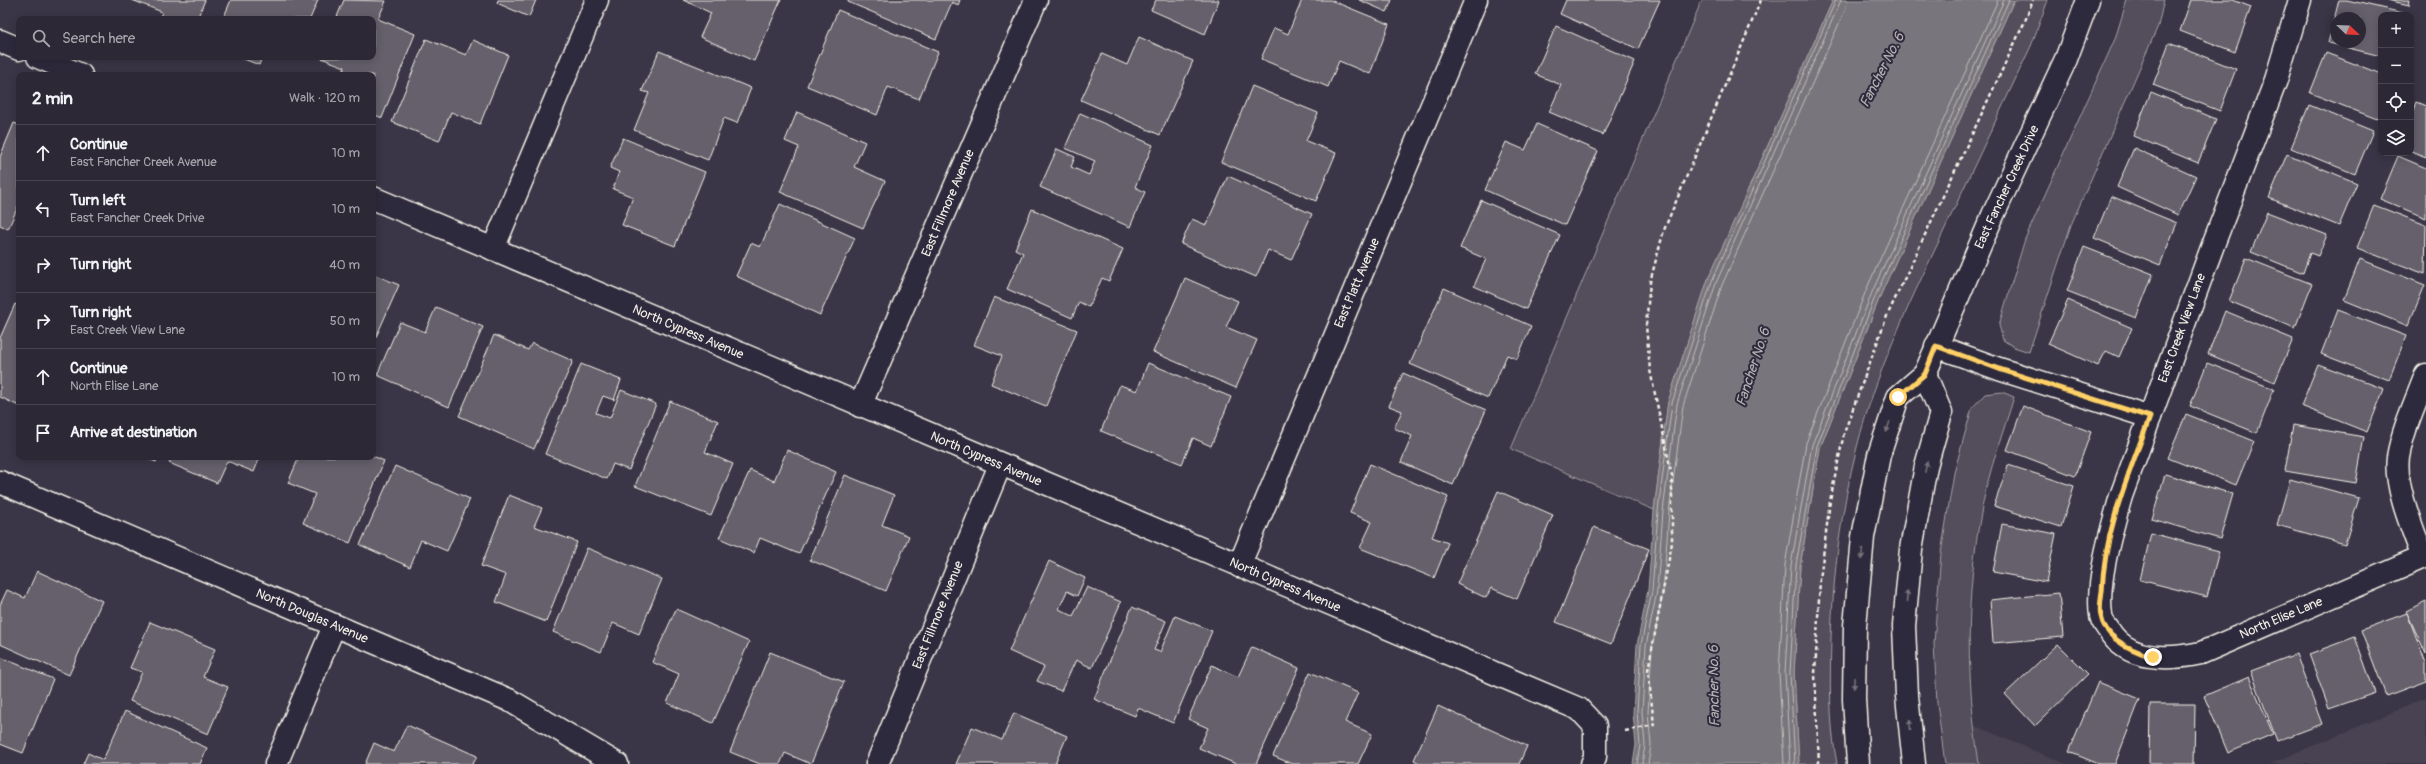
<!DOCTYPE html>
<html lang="en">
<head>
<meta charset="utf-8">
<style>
	:root { --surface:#2c2835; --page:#34303d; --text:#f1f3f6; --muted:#a6a6ad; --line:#484450 }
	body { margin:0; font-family:Pangolin,sans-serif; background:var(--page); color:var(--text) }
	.controls { position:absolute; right:12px; top:12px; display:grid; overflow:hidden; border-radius:8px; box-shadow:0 2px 10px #0003 }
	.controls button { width:36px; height:36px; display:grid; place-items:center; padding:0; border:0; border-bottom:1px solid var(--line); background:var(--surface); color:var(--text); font:20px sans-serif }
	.compass { position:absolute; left:2330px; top:12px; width:36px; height:36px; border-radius:50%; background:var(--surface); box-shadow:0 2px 10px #0003; rotate:113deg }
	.stop { position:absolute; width:12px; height:12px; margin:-9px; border:3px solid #ffd166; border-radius:50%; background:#fff }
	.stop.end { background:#ffd166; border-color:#fff; box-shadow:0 1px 4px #0008 }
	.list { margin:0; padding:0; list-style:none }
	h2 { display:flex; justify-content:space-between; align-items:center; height:52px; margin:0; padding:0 16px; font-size:17px }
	h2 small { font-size:13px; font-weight:400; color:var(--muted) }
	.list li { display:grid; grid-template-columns:26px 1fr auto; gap:12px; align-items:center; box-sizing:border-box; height:56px; padding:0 16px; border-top:1px solid var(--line) }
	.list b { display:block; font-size:15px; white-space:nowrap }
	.list p { margin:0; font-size:13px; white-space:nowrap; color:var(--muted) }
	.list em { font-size:13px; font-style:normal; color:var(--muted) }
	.icon { flex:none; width:22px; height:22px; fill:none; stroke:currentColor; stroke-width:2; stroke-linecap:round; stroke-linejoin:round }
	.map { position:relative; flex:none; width:2426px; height:764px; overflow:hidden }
	.search { position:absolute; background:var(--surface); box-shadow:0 2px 10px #0003; left:16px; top:16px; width:360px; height:44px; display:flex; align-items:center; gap:10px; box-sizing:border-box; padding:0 14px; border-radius:8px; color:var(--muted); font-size:15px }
	.panel { position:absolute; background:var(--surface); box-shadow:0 2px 10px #0003; left:16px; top:72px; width:360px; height:388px; border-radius:8px }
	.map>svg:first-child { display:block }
</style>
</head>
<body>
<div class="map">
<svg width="2426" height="764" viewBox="0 0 2426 764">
	<rect width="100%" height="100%" fill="#3b3647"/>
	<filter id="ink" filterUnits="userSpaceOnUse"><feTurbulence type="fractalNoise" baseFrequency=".025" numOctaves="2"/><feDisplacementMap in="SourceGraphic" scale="8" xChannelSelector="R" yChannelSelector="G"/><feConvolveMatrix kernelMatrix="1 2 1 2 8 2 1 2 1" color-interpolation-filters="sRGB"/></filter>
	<g filter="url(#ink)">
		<g fill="#484352">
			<polygon points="2426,698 2426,764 2270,764"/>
			<polygon points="1973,725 2066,764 1979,764"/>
		</g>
		<g fill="#534e5c" stroke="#a4a0a2">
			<polygon points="1702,0 1833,0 1708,280 1668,402 1654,510 1511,449"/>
			<path d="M 2014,0 L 2048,0 L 2031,46 C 2001,110 1970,174 1940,239 C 1908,306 1875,375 1857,447 C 1841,510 1833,574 1831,639 C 1830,680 1829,723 1837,764 L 1799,764 L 1794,673 L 1800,566 L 1820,448 L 1881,294 Z"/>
			<polygon points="2127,0 2164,0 2158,26 2071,225 2029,352 2014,347 2003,340 1999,325 2025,239 2115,39"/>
			<path d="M 2002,392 L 2014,397 C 2003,433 1989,470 1982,508 C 1965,595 1966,677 1979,764 L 1945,764 L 1937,703 L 1934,643 L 1941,553 L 1954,473 L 1972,408 L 1985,394 Z"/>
		</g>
		<polygon fill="#78747b" stroke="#aaa6a7" points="1833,0 2014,0 1881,294 1820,448 1800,566 1794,673 1799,764 1633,764 1636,745 1633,713 1637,645 1648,590 1654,510 1668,402 1708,279"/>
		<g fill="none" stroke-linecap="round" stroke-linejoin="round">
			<g stroke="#c2bfbc" stroke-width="1">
				<polyline points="1637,764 1640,745 1637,712 1641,645 1652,591 1658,511 1672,403 1712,281 1836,0"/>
				<polyline points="1642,764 1645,745 1642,712 1646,646 1657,591 1663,511 1677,404 1716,283 1841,0"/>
				<polyline points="1648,764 1651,745 1648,712 1652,647 1663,592 1669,512 1683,406 1722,285 1846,8 1847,0"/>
				<polyline points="1784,764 1779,673 1785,565 1806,443 1867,288 1998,0"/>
				<polyline points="1790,764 1785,673 1791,565 1812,445 1873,290 2004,0"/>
				<polyline points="1795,764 1790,673 1796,565 1817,446 1877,292 2009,0"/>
			</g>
		</g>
		<g fill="#65616c" stroke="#f4f1e8" fill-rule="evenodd">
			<polygon points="132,0 205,0 197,19 159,19 162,12"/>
			<polygon points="231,0 318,0 310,19 223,19"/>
			<polygon points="344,0 386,1 378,19 415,34 382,118 373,114 373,75 342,75 345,67 321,58 373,57 373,19 336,19"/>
			<polygon points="498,0 536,0 529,17 497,3"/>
			<polygon points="683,0 781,0 754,61 700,37 711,13"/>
			<polygon points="848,0 960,0 958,5 952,2 936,39 848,2"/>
			<polygon points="1156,0 1219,0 1205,34 1151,10"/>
			<polygon points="1302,0 1330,0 1389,24 1370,74 1339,61 1328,87 1261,59 1274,28 1288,34"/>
			<polygon points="1359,0 1392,0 1387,12"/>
			<polygon points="1566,0 1660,0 1638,49 1560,14"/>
			<polygon points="2191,0 2233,0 2251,7 2235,52 2180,31"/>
			<path d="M 2339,0 L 2347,0 L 2407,14 L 2381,15 L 2381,56 L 2328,43 ZM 2336,18 L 2360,18 L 2360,42 L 2336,42 Z"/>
			<polygon points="2387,0 2410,0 2409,5"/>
			<polygon points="838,10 938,52 919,99 888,87 877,115 807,86"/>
			<polygon points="1556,26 1635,61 1603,135 1549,112 1561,85 1535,74"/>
			<polygon points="1139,37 1193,61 1160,135 1081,100 1102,54 1127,65"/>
			<polygon points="426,39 466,55 473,40 508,55 480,124 451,112 439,141 392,122"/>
			<polygon points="2169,43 2236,69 2220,111 2153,85"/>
			<polygon points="659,51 751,88 737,123 724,118 708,160 634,130 649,93 642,91"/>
			<polygon points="2326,53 2381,74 2381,109 2377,119 2310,93"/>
			<polygon points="239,57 262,57 259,65"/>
			<polygon points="1252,86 1318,113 1306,141 1336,153 1316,201 1221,162"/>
			<polygon points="2151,92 2216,119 2198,163 2133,136"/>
			<polygon points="2416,102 2426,106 2426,157 2411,151 2411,116"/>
			<polygon points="2309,105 2373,131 2355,174 2291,148"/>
			<polygon points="797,112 865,142 854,167 885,181 863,228 780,192 799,147 785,141"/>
			<polygon points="1080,113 1153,145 1135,187 1145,192 1130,227 1040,187 1057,149 1075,157 1071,167 1089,175 1095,161 1065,148"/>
			<polygon points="14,123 19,125 19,204 8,229 0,225 0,157"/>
			<polygon points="1537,124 1598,151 1565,225 1485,190 1506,142 1525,150"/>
			<polygon points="623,138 705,172 675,246 622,225 633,197 613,189 619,172 610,168"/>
			<polygon points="2134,148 2196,176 2178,215 2117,187"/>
			<polygon points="2287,154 2357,183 2339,226 2269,198"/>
			<polygon points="2398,156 2426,168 2426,218 2380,199"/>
			<polygon points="1228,176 1312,214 1291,260 1268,250 1256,277 1181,244 1192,219 1206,225"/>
			<polygon points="2111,196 2177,223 2160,265 2094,238"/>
			<polygon points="1481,200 1560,235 1526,309 1474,286 1486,259 1460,248"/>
			<polygon points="780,204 855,238 820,315 736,276 751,243 760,247"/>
			<polygon points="2374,205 2426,225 2425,274 2357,248"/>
			<polygon points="1032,209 1123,249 1109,281 1102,278 1089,307 1079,302 1072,318 1007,289 1023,253 1015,249"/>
			<polygon points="2267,212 2327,235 2318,256 2310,253 2303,273 2251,252"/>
			<polygon points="2084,247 2153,274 2136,318 2067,291"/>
			<polygon points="2246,258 2312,284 2295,328 2229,301"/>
			<polygon points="2360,259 2425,285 2408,326 2344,300"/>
			<polygon points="373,274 399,285 373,344"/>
			<polygon points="1185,278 1238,301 1226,327 1257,340 1236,388 1153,352"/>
			<polygon points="1444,288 1531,326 1517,359 1507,355 1488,398 1410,364"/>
			<polygon points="994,297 1077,330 1046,406 991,384 1002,356 974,345"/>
			<polygon points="2068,300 2132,328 2119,357 2106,351 2098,366 2048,344"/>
			<polygon points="15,304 19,306 19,406 0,397 0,338"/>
			<polygon points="436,307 483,327 449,407 377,375 400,322 425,332"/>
			<polygon points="2338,310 2406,336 2389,380 2321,354"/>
			<polygon points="2225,311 2293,339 2275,382 2208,354"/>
			<polygon points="494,335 528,350 532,343 573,361 534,449 459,416"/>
			<polygon points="1148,363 1231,397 1211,446 1193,438 1182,464 1101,431 1120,385 1137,391"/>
			<polygon points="2207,363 2274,389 2257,433 2190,406"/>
			<polygon points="581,364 621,380 614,400 603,396 596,413 610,418 621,390 656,404 629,470 613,464 607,479 545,454"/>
			<polygon points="2318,364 2384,389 2367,432 2301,406"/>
			<polygon points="1403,373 1486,410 1453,485 1401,462 1412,436 1394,428 1402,411 1389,406"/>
			<polygon points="670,401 718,421 705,452 733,464 711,516 635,486"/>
			<polygon points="2023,406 2091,432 2075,476 2007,450"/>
			<polygon points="2186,414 2254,441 2236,485 2168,458"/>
			<polygon points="2293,425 2364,437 2356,483 2285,471"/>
			<polygon points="787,450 836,472 799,554 760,538 754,553 719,538 750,470 774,481"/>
			<polygon points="373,456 384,461 350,543 303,523 315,494 288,483 299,457"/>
			<polygon points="144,457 158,457 156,462"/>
			<polygon points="172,457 260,457 254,472 227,461 217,483 169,463"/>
			<polygon points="1370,464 1448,497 1432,537 1448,543 1434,578 1360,548 1372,522 1350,513"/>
			<polygon points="2008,465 2074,486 2061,527 1994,506"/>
			<polygon points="395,466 470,499 447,551 421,540 410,567 360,545"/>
			<polygon points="2165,474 2233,494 2220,539 2152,519"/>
			<polygon points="845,475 894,495 882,525 909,536 886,591 810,560"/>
			<polygon points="2290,479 2359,498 2345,544 2277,525"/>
			<polygon points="1498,491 1553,515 1517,599 1491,588 1486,598 1457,584"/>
			<polygon points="509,495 542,508 534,526 577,542 546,622 496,602 506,575 481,566"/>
			<polygon points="2002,524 2056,534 2046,582 1993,572"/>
			<polygon points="1594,527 1649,549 1611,644 1556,622"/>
			<polygon points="2151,533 2219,551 2207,597 2140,580"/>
			<polygon points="587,548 662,579 639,634 613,623 601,652 553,632"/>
			<polygon points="1049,561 1085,578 1077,596 1067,591 1059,609 1073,616 1087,587 1121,602 1092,668 1076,660 1061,691 1037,681 1044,667 1009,651"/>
			<polygon points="37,571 102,601 69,675 0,644 0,605 7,590 25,598"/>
			<polygon points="2059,593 2063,637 1993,643 1990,600"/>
			<polygon points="2426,601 2426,654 2406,611"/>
			<polygon points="1132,607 1166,621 1154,650 1160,652 1175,616 1212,631 1173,723 1138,708 1135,716 1094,699"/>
			<polygon points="676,609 749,642 713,723 667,703 679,674 652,662"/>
			<polygon points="2407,613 2426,663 2426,681 2386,696 2361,630"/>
			<polygon points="150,622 215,649 203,677 228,687 208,734 130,701 142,672 130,668"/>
			<polygon points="2355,637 2375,693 2329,709 2309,654"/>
			<polygon points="2058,644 2088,674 2035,726 2005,694"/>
			<polygon points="1252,647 1299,668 1256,764 1236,764 1199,748 1208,728 1188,719 1212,665 1238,677"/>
			<polygon points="770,652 844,682 811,764 785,753 780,764 760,764 730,752"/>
			<polygon points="2296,654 2322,724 2277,741 2251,671"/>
			<polygon points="0,657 53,679 23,753 0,744"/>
			<polygon points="1310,672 1358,693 1345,722 1372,734 1358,764 1292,764 1273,756"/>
			<polygon points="2249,677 2273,734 2228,753 2204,696"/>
			<polygon points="2098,682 2140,699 2115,764 2099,764 2069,752"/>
			<polygon points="2150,704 2195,704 2194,764 2149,764"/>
			<polygon points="1438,706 1527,746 1519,764 1421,764 1414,760"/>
			<polygon points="125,711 207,748 200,764 83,764 88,753 103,760"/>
			<polygon points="1014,713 1067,736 1055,764 956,764 972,727 1002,740"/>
			<polygon points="407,725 477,756 473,764 365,764 374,743 394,752"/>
		</g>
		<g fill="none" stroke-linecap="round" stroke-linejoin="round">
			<g stroke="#f4f1e8" stroke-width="25">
				<g id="minor">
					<path d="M 2300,0 L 2276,80 L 2213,245 L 2121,496 C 2112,528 2096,582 2101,615 C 2101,620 2105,625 2108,629 C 2127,662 2169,660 2201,653 L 2426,556"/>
					<polyline points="0,41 19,49"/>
					<polyline points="38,57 81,75"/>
					<polyline points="373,198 1579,709 1595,726 1595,757 1592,764"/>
					<polyline points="493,249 597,0"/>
					<polyline points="1936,346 1999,369 2150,417"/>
					<polyline points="1925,374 1993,215 2066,59 2088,0"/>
					<polyline points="860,406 1036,0"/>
					<polyline points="0,482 509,700 617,764"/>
					<path d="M 2423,557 C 2413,530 2394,486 2398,457 C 2403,429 2416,401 2426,375"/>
					<polyline points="1239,566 1476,0"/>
					<polyline points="276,764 334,626"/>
					<polyline points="877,764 1000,465"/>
					<polyline points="1858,764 1854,699 1855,626 1863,537 1879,455 1898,397 1925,374"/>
					<polyline points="1914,764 1907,696 1904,626 1911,549 1926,466 1941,413 1925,374"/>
				</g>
			</g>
			<g stroke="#f4f1e8" stroke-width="2.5" stroke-dasharray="4 3" stroke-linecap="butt">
				<polyline points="1625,731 1654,725 1648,670 1672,543 1672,476 1650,370 1646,325 1650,282 1664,230 1761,0"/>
				<polyline points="1819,764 1815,674 1820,580 1830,501 1844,433 1887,316 2025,21 2033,0"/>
			</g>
			<use href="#minor" stroke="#2f2a3d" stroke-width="22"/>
		</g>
		<defs><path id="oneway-solid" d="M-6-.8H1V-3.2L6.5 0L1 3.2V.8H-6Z"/></defs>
		<g fill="#747079">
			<use href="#oneway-solid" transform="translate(1888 427) rotate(108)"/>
			<use href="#oneway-solid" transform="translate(1926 467) rotate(-77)"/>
			<use href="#oneway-solid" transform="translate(1862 554) rotate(95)"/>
			<use href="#oneway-solid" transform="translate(1907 596) rotate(-85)"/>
			<use href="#oneway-solid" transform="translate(1854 683) rotate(91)"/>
			<use href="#oneway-solid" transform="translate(1910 725) rotate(-96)"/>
		</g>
	</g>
	<g fill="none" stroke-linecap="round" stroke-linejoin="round" filter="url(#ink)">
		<path stroke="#ffd166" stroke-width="5" d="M 1898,397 L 1925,374 L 1936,346 L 1999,369 L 2150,417 C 2129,473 2104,531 2102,592 C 2101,599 2099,609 2101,616 C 2105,640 2133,651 2153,657"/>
	</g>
	<g text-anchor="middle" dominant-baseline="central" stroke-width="4" stroke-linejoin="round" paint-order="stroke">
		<g font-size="13" fill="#f4f1e8" stroke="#2f2a3d">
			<text transform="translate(2007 187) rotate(-65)">East Fancher Creek Drive</text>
			<text transform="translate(948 203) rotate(-67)">East Fillmore Avenue</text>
			<text transform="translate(1357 283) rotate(-67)">East Platt Avenue</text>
			<text transform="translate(2182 328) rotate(-70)">East Creek View Lane</text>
			<text transform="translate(688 332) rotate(23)">North Cypress Avenue</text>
			<text transform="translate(986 459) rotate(23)">North Cypress Avenue</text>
			<text transform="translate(1285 585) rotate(23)">North Cypress Avenue</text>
			<text transform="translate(938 615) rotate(-68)">East Fillmore Avenue</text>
			<text transform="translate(312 616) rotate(23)">North Douglas Avenue</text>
			<text transform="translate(2281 618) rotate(-23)">North Elise Lane</text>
		</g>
		<g font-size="14" font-style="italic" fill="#b6b2b2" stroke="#2f2a3d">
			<text transform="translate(1882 70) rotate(-63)">Fancher No. 6</text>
			<text transform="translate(1753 367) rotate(-72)">Fancher No. 6</text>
			<text transform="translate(1714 686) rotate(-91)">Fancher No. 6</text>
		</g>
	</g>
</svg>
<div class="controls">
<button>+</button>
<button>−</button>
<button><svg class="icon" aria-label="locate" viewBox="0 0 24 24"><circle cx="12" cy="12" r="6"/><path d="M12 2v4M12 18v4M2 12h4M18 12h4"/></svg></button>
<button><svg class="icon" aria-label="layers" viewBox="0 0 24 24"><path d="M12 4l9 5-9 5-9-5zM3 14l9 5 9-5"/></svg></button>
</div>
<svg class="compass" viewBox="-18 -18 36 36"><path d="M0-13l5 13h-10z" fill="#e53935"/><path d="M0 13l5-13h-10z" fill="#a6a6ad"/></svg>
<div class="stop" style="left:1898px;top:397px"></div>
<div class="stop end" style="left:2153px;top:657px"></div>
<div class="search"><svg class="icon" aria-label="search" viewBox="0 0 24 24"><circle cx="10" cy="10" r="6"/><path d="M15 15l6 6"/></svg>Search here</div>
<section class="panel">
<h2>2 min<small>Walk · 120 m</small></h2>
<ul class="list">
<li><svg class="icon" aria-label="ahead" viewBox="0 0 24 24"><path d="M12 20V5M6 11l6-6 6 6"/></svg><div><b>Continue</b><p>East Fancher Creek Avenue</p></div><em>10 m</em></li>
<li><svg class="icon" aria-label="left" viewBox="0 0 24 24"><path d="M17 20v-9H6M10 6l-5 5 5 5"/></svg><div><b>Turn left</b><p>East Fancher Creek Drive</p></div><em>10 m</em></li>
<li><svg class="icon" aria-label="right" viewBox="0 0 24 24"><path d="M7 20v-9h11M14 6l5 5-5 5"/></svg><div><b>Turn right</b></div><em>40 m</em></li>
<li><svg class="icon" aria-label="right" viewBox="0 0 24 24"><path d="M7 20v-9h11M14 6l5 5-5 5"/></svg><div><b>Turn right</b><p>East Creek View Lane</p></div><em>50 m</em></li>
<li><svg class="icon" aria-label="ahead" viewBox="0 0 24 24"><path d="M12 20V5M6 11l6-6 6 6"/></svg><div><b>Continue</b><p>North Elise Lane</p></div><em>10 m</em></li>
<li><svg class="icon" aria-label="arrive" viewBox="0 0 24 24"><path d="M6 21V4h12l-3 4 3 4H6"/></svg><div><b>Arrive at destination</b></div></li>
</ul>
</section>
</div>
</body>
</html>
